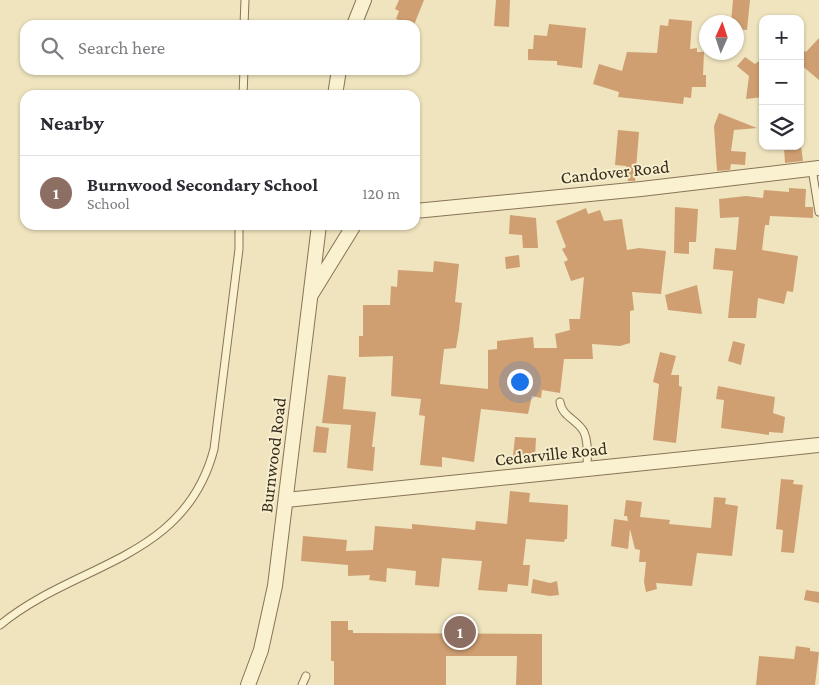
<!DOCTYPE html>
<html lang="en">
<head>
<meta charset="utf-8">
<style>
	:root { --surface:#fff; --page:#f7f7f7; --text:#2b2b33; --muted:#7c7c81; --line:#e1e1e2; --accent:#db2777 }
	body { margin:0; font-family:"Crimson Pro",serif; background:var(--page); color:var(--text) }
	.controls { position:absolute; right:15px; top:15px; display:grid; overflow:hidden; border-radius:10px; box-shadow:0 1px 4px #0004 }
	.controls button { width:45px; height:45px; display:grid; place-items:center; padding:0; border:0; border-bottom:1px solid var(--line); background:var(--surface); color:var(--text); font:25px sans-serif }
	.compass { position:absolute; left:699px; top:15px; width:45px; height:45px; border-radius:50%; background:var(--surface); box-shadow:0 1px 4px #0004; rotate:3deg }
	.you { position:absolute; left:519px; top:381px; width:18px; height:18px; margin:-12px; border:4px solid #fff; border-radius:50%; background:#1a73e8; box-shadow:0 0 0 8px #1a73e833 }
	.badge { display:grid; place-items:center; width:32px; height:32px; border-radius:50%; background:var(--accent); color:#fff; font-size:16px; font-weight:700 }
	.pin { position:absolute; translate:-50% -50%; border:2px solid #fff; box-shadow:0 1px 5px #0006 }
	.list { margin:0; padding:0; list-style:none }
	h2 { display:flex; justify-content:space-between; align-items:center; height:65px; margin:0; padding:0 20px; font-size:21px }
	h2 small { font-size:16px; font-weight:400; color:var(--muted) }
	.list li { display:grid; grid-template-columns:32px 1fr auto; gap:15px; align-items:center; box-sizing:border-box; height:75px; padding:0 20px; border-top:1px solid var(--line) }
	.list b { display:block; font-size:19px; white-space:nowrap }
	.list p { margin:0; font-size:16px; white-space:nowrap; color:var(--muted) }
	.list em { font-size:16px; font-style:normal; color:var(--muted) }
	.icon { flex:none; width:28px; height:28px; fill:none; stroke:currentColor; stroke-width:2; stroke-linecap:round; stroke-linejoin:round }
	.map { position:relative; flex:none; width:819px; height:685px; overflow:hidden }
	.search { position:absolute; background:var(--surface); box-shadow:0 1px 4px #0004; left:20px; top:20px; width:400px; height:55px; display:flex; align-items:center; gap:12px; box-sizing:border-box; padding:0 18px; border-radius:15px; color:var(--muted); font-size:19px }
	.panel { position:absolute; background:var(--surface); box-shadow:0 1px 4px #0004; left:20px; top:90px; width:400px; height:140px; border-radius:15px }
	.map>svg:first-child { display:block }
</style>
</head>
<body>
<div class="map">
<svg width="819" height="685" viewBox="0 0 819 685">
	<rect width="100%" height="100%" fill="#efe4be"/>
	<g fill="#cf9f72">
		<polygon points="399,0 424,0 414,25 396,19 399,11 395,9"/>
		<polygon points="496,0 510,0 509,27 494,26"/>
		<polygon points="733,0 750,0 747,30 736,29 736,22 731,22"/>
		<polygon points="669,19 692,21 690,49 697,48 697,52 704,52 703,75 706,75 706,87 692,87 691,98 684,97 683,104 618,97 619,92 593,84 599,64 622,71 627,52 657,53 660,25 668,26"/>
		<polygon points="549,24 586,28 582,68 557,65 557,61 528,60 528,49 533,49 534,35 547,36"/>
		<polygon points="819,38 819,80 800,64 800,48 806,52"/>
		<polygon points="745,57 755,64 763,58 763,97 746,99 749,76 737,66"/>
		<polygon points="719,113 757,128 734,130 731,151 746,152 745,165 731,164 730,170 717,171 714,126"/>
		<polygon points="618,130 639,132 635,181 628,181 626,166 615,165"/>
		<polygon points="801,146 803,161 785,163 784,148"/>
		<polygon points="789,188 806,189 805,207 813,207 813,218 770,216 769,225 765,225 762,250 798,256 793,292 787,291 784,304 758,298 756,318 728,318 733,271 713,269 715,248 736,250 739,217 720,218 719,199 746,196 763,198 764,190 789,192"/>
		<polygon points="675,207 698,209 696,242 689,242 689,254 674,253"/>
		<polygon points="586,208 588,214 600,210 604,221 622,219 627,250 639,248 666,251 661,294 632,292 634,310 630,311 630,343 620,346 592,344 593,359 564,359 560,393 542,390 541,398 532,396 528,414 481,409 474,462 442,457 442,467 420,465 425,416 419,415 421,399 391,396 393,356 359,357 359,336 363,336 363,305 390,305 391,286 397,287 398,270 433,272 434,261 459,264 455,302 462,303 459,330 456,348 444,349 440,384 488,389 488,350 497,349 497,341 533,337 534,348 557,348 555,334 570,330 569,319 580,319 584,277 571,281 564,262 568,260 562,249 566,247 556,221"/>
		<polygon points="510,215 536,218 538,248 523,248 522,235 509,234"/>
		<polygon points="519,255 520,267 506,269 505,257"/>
		<polygon points="697,285 702,314 668,310 665,295"/>
		<polygon points="733,341 745,344 741,365 728,361"/>
		<polygon points="660,352 676,356 671,375 679,375 679,386 682,387 676,443 653,440 659,384 653,382"/>
		<polygon points="328,375 346,377 343,409 376,412 372,447 375,447 373,471 347,468 351,425 322,423"/>
		<polygon points="718,386 775,397 773,413 785,417 783,433 769,432 769,435 721,428 724,400 716,399"/>
		<polygon points="316,426 329,428 326,453 313,452"/>
		<polygon points="515,437 536,438 535,458 513,456"/>
		<polygon points="781,479 794,480 793,484 803,485 794,553 781,552 783,530 776,529"/>
		<polygon points="510,491 530,493 529,502 568,505 567,539 565,539 564,542 526,539 523,565 530,565 528,586 508,584 507,592 478,590 482,561 442,558 439,587 415,585 416,571 387,568 386,582 369,580 370,575 348,576 348,565 301,561 303,536 347,540 346,551 373,550 375,526 412,529 412,524 475,530 476,521 507,524"/>
		<polygon points="714,497 726,498 725,504 738,506 732,556 697,553 692,586 656,583 657,589 646,592 644,582 646,562 639,562 640,550 635,549 630,529 628,549 611,546 614,519 628,521 627,516 624,516 626,500 642,502 640,517 670,520 669,524 711,528"/>
		<polygon points="533,579 550,583 557,581 559,595 550,596 531,593"/>
		<polygon points="806,590 819,592 819,603 804,600"/>
		<polygon points="331,621 348,621 348,630 353,630 353,633 542,634 542,685 516,685 517,656 446,656 446,685 334,685 334,661 331,661"/>
		<polygon points="796,646 810,648 810,651 819,652 815,685 756,685 759,656 794,659"/>
	</g>
	<g fill="none" stroke-linecap="round" stroke-linejoin="round">
		<g stroke="#887456" stroke-width="9">
			<g id="lane">
				<polyline points="244,25 245,0"/>
				<polyline points="243,95 244,70"/>
				<polyline points="812,169 819,212"/>
				<path d="M 560,402 C 562,417 577,419 584,432 C 589,443 587,457 587,468"/>
				<path d="M 0,625 C 76,562 185,561 214,449 L 239,249 L 239,225"/>
				<polyline points="302,685 306,676"/>
			</g>
		</g>
		<g stroke="#887456" stroke-width="16">
			<g id="street">
				<polyline points="354,25 364,0"/>
				<polyline points="335,95 339,70"/>
				<polyline points="415,211 641,189 819,168"/>
				<polyline points="312,293 354,225"/>
				<polyline points="286,500 819,445"/>
				<polyline points="248,685 261,650 275,586 319,225"/>
			</g>
		</g>
		<use href="#lane" stroke="#faf1d1" stroke-width="7"/>
		<use href="#street" stroke="#faf1d1" stroke-width="14"/>
	</g>
	<g text-anchor="middle" dominant-baseline="central" stroke-width="4" stroke-linejoin="round" paint-order="stroke">
		<g font-size="18" fill="#362a1b" stroke="#f6eecd">
			<text transform="translate(615 172) rotate(-6)">Candover Road</text>
			<text transform="translate(551 454) rotate(-6)">Cedarville Road</text>
			<text transform="translate(273 455) rotate(-83)">Burnwood Road</text>
		</g>
	</g>
</svg>
<div class="controls">
<button>+</button>
<button>−</button>
<button><svg class="icon" aria-label="layers" viewBox="0 0 24 24"><path d="M12 4l9 5-9 5-9-5zM3 14l9 5 9-5"/></svg></button>
</div>
<svg class="compass" viewBox="-18 -18 36 36"><path d="M0-13l5 13h-10z" fill="#e53935"/><path d="M0 13l5-13h-10z" fill="#7c7c81"/></svg>
<div class="you"></div>
<div class="pin badge" style="left:460px;top:632px;background:#8d6e63">1</div>
<div class="search"><svg class="icon" aria-label="search" viewBox="0 0 24 24"><circle cx="10" cy="10" r="6"/><path d="M15 15l6 6"/></svg>Search here</div>
<section class="panel">
<h2>Nearby<small></small></h2>
<ul class="list">
<li><span class="badge" style="background:#8d6e63">1</span><div><b>Burnwood Secondary School</b><p>School</p></div><em>120 m</em></li>
</ul>
</section>
</div>
</body>
</html>
